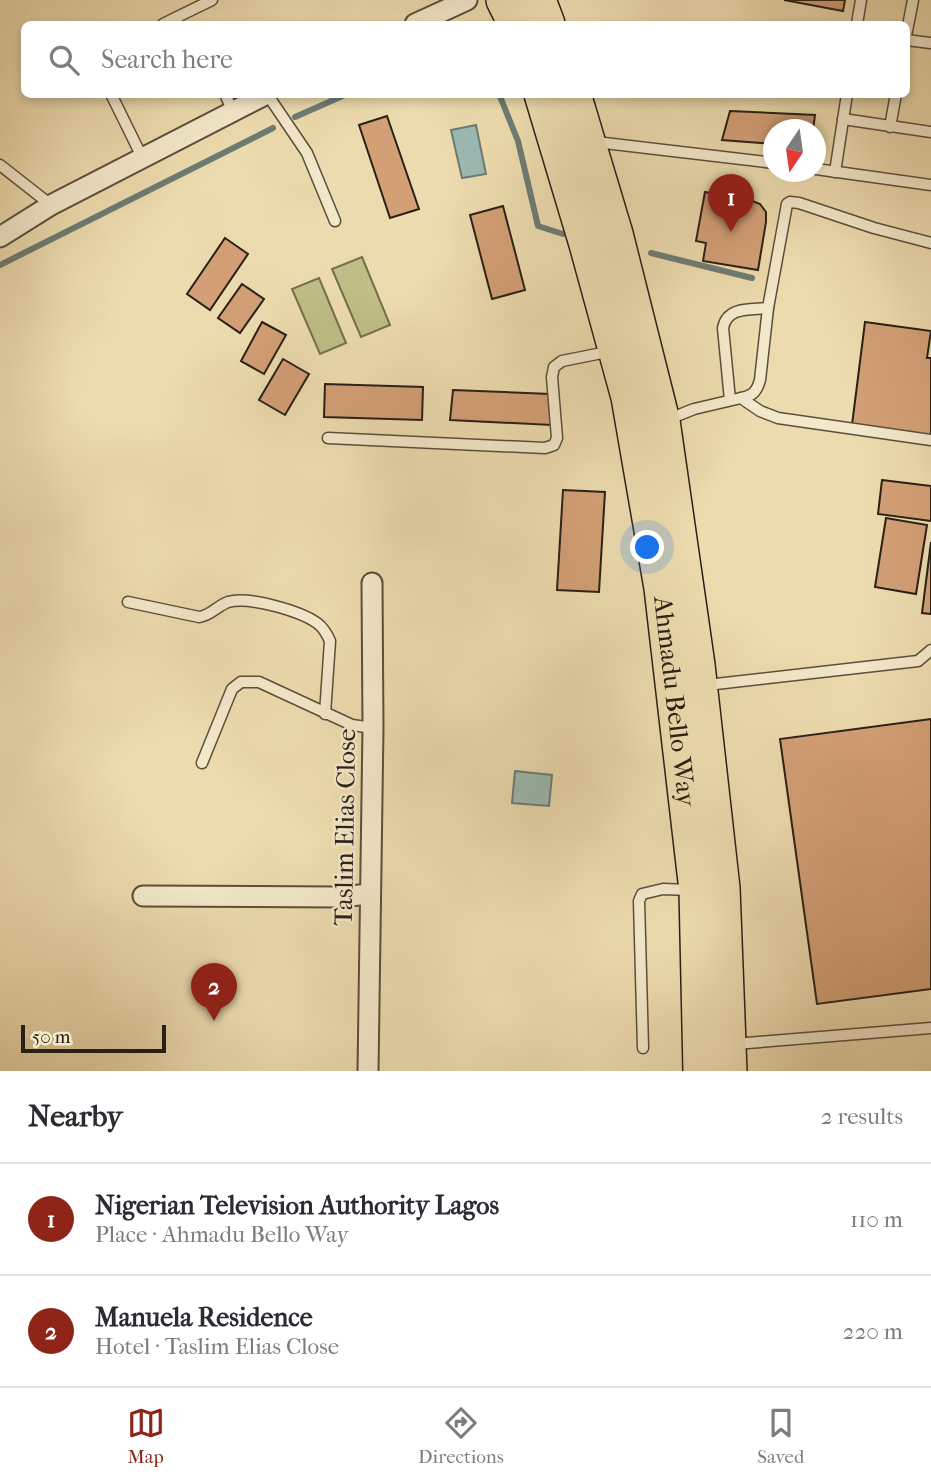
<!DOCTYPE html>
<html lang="en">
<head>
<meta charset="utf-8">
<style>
	:root { --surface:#fff; --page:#f7f7f7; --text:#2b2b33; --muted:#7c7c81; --line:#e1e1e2; --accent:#8f2418 }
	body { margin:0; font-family:"IM FELL French Canon",serif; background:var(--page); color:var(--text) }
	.compass { position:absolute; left:763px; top:119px; width:63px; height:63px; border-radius:50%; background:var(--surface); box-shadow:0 4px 10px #0003; rotate:193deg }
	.scale { position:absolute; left:21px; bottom:18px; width:145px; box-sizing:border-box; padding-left:7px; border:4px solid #292016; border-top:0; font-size:19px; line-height:24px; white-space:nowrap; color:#292016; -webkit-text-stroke:5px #f3e8ca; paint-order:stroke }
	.you { position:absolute; left:648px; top:548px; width:24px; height:24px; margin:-18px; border:5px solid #fff; border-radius:50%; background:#1a73e8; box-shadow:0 0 0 10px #1a73e833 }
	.badge { display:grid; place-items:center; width:46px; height:46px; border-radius:50%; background:var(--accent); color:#fff; font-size:23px; font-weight:700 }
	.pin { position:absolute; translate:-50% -58px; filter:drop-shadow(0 2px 4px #0008) }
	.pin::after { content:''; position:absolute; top:37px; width:24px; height:21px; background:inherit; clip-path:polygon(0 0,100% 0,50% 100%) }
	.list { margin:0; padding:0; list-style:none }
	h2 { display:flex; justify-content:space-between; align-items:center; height:91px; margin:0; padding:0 28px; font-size:30px }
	h2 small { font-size:23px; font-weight:400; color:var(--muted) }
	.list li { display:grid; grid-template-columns:46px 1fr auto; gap:21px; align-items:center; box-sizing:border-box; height:112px; padding:0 28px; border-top:2px solid var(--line) }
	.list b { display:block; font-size:26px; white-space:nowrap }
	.list p { margin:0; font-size:23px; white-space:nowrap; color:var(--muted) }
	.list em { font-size:23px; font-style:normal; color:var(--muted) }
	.icon { flex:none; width:38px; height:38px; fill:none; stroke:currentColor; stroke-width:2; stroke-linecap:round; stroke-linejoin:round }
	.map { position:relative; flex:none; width:931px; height:1071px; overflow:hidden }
	.search { position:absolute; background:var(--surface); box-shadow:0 4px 10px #0003; left:21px; right:21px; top:21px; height:77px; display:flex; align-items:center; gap:18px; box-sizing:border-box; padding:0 24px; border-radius:10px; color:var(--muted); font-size:26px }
	.sheet { height:315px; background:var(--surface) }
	nav { display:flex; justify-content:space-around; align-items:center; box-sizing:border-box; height:98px; border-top:2px solid var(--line); background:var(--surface); font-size:19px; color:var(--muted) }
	nav a { display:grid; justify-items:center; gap:4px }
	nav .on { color:var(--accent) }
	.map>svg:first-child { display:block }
</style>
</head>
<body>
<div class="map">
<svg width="931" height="1071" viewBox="0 0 931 1071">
	<rect width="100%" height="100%" fill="#ecdbae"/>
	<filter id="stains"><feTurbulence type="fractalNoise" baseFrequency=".00286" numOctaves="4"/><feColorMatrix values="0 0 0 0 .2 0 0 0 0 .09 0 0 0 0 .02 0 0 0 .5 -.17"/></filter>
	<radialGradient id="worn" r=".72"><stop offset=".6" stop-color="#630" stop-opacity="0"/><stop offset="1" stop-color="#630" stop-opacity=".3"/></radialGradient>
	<g fill="#bebe86" stroke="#746f4e" stroke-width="2">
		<polygon points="362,257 390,325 361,337 332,269"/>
		<polygon points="319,278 346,343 320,354 292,289"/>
	</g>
	<g fill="#9bb9b3" stroke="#6d7c74" stroke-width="2">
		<polygon points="476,125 486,174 462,178 451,130"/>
		<polygon points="515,771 552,775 549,806 512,803"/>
	</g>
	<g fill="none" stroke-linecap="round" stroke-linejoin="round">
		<g stroke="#6d7c74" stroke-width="6">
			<polyline points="499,94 518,141 538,226 563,234"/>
			<polyline points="295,117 347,94"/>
			<polyline points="651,253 752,278"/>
			<polyline points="0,265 273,128"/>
		</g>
	</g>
	<g fill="#d39f76" stroke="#292016" stroke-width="2">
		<polygon points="784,0 845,0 843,11"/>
		<polygon points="730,111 815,115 813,130 774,130 774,144 722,140"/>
		<polygon points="387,116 419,209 390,218 359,125"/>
		<polygon points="705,192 750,200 760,204 766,212 766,222 758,270 703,261 706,243 696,241"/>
		<polygon points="503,206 525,290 492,299 470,215"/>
		<polygon points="225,238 248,254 210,310 187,294"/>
		<polygon points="242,284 264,299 240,333 218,318"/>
		<polygon points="262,322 286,335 264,374 241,361"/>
		<polygon points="865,322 931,331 927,358 931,358 931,436 852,425"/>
		<polygon points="283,359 309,374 285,415 259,400"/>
		<polygon points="325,384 423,387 422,420 324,417"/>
		<polygon points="453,390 550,394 551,425 450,420"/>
		<polygon points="882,480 931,486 931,521 878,514"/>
		<polygon points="563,490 605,492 599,592 557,590"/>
		<polygon points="886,518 927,525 916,594 875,587"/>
		<polygon points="931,542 931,614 922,613"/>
		<polygon points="931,719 931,989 817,1004 780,739"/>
	</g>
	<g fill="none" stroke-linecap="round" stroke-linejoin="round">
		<g stroke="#5a4f3c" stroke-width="13">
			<g id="lane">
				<polyline points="163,24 212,0"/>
				<polyline points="857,24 861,0"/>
				<polyline points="906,36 913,0"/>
				<polyline points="906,40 931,43"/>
				<polyline points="111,94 142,157"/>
				<polyline points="225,94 233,112"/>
				<polyline points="267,94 307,153 335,221"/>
				<polyline points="843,119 931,132"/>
				<polyline points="890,127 896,94"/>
				<polyline points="596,142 774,163"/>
				<polyline points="0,165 51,205"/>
				<polyline points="816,169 931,185"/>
				<polyline points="835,172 847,94"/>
				<path d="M 741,398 C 753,396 757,391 760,380 L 768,308 L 787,204 L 790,202 L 799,203 L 874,228 L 931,243"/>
				<path d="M 730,400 L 723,328 C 727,306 751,310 768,308"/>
				<polyline points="669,419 694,409 741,398 760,411 778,418 931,440"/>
				<polyline points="328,438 545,448 554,445 557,438 552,377 554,367 562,361 612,351"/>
				<path d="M 128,602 L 199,617 C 210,616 217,606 228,602 C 249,596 300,611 317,623 C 324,628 327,634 330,641 L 325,714"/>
				<polyline points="707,685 918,661 931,650"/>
				<polyline points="202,763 232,689 241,682 259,682 352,725 373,728"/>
				<polyline points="735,1044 931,1028"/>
				<polyline points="643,1048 639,901 642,894 663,889 689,890"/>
			</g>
		</g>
		<g stroke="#5a4f3c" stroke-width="23">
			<g id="street">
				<polyline points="415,24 467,0"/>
				<polyline points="0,237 51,205 267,94"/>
				<polyline points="143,896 339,897 370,894"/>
				<polyline points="368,1071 373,728 372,583"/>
			</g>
		</g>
		<g stroke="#292016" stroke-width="38">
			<g id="highway">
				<polyline points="504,0 516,24"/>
				<polyline points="538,0 547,24"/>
				<path id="s1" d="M 542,94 L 587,244 L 629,397 L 662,588 L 697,890 L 701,1071"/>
				<polyline points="573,94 615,234 662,421 697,665 722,888 729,1071"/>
			</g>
		</g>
		<use href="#lane" stroke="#f3e8ca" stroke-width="10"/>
		<use href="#street" stroke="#f3e8ca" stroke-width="19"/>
		<use href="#highway" stroke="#ecdbae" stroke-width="35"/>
	</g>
	<g text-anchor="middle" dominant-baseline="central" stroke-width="5" stroke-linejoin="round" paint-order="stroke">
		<g font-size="26" fill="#292016" stroke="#f3e8ca">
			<text stroke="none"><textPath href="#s1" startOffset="623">Ahmadu Bello Way</textPath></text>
			<text transform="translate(345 827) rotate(-89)">Taslim Elias Close</text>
		</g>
	</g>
	<rect width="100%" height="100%" filter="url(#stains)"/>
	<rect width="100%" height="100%" fill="url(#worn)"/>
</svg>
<svg class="compass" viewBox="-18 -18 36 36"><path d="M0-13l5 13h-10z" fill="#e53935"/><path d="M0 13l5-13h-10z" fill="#7c7c81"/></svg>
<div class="scale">50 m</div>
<div class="you"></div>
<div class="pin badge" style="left:731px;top:232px">1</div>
<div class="pin badge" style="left:214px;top:1021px">2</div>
<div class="search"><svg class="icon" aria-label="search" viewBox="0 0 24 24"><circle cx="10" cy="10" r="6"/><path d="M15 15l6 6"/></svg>Search here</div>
</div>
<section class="sheet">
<h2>Nearby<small>2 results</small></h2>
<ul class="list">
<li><span class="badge">1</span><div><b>Nigerian Television Authority Lagos</b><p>Place · Ahmadu Bello Way</p></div><em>110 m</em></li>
<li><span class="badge">2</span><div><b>Manuela Residence</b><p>Hotel · Taslim Elias Close</p></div><em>220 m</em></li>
</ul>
</section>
<nav>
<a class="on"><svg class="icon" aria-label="map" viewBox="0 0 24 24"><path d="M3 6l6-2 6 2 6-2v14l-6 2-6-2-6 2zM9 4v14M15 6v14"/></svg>Map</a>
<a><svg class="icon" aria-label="directions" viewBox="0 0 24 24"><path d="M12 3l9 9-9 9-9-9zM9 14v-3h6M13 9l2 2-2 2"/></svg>Directions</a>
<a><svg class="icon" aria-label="saved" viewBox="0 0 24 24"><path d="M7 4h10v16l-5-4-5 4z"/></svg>Saved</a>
</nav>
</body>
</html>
